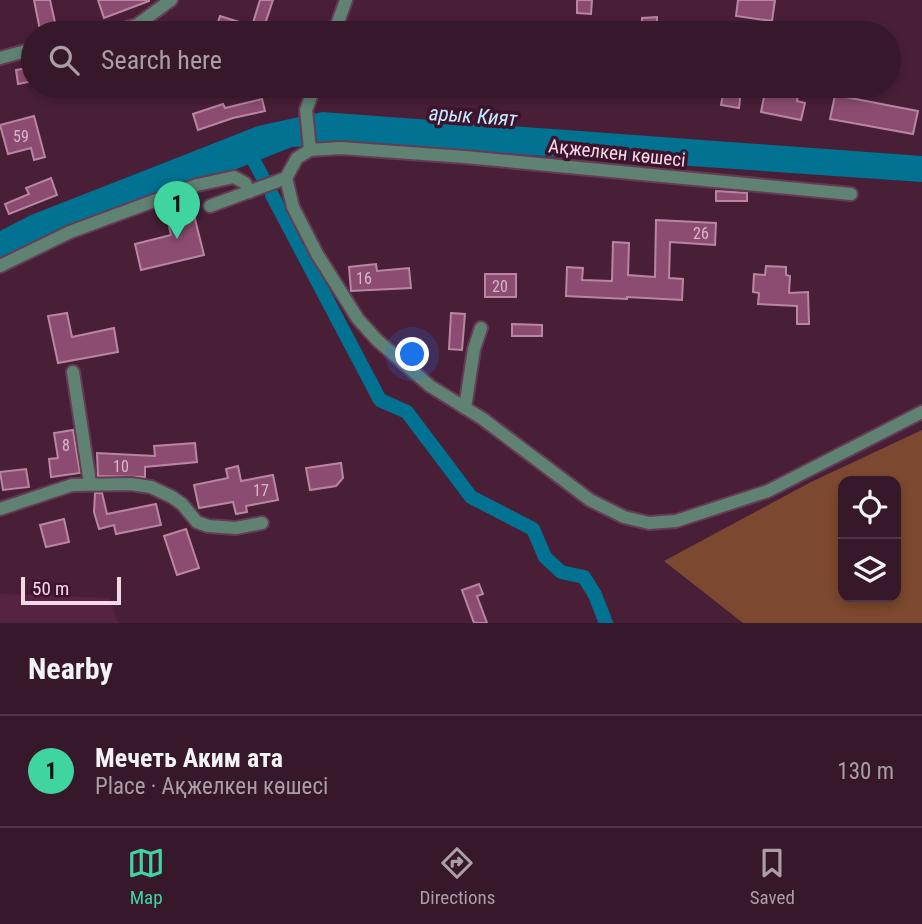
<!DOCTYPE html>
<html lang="en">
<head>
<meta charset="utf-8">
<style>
	:root { --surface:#37172a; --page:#422436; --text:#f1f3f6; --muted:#aa9fa8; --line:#513647; --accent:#40d4a1 }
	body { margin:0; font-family:"Roboto Condensed",sans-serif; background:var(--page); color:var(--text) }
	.controls { position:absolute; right:21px; bottom:21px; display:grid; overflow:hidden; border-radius:14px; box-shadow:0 4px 10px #0003 }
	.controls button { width:63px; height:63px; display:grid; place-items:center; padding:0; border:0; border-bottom:2px solid var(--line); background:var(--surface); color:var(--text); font:35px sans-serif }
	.scale { position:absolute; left:21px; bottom:18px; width:100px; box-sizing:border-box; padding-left:7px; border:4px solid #f4d8e6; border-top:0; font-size:19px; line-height:24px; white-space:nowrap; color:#f4d8e6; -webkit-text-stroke:5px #3e142d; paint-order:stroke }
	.you { position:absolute; left:413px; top:355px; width:24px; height:24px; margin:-18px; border:5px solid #fff; border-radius:50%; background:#1a73e8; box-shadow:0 0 0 10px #1a73e833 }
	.badge { display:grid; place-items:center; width:46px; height:46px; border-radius:50%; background:var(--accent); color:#111; font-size:23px; font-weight:700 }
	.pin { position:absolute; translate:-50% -58px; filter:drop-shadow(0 2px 4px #0008) }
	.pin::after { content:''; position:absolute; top:37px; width:24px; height:21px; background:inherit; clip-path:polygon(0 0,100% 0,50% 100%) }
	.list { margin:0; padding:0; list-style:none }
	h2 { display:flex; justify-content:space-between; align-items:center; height:91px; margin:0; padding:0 28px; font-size:30px }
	h2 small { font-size:23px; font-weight:400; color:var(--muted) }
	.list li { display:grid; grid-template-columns:46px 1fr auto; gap:21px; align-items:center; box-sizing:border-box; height:112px; padding:0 28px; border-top:2px solid var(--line) }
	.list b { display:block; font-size:26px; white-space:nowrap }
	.list p { margin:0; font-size:23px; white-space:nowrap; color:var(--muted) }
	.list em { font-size:23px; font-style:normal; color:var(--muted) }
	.icon { flex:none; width:38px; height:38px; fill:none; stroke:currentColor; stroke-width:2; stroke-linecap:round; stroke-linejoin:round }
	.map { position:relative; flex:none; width:922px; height:623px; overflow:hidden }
	.search { position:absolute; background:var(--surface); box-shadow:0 4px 10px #0003; left:21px; right:21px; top:21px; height:77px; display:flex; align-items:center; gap:18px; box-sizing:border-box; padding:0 24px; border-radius:38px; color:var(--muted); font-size:26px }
	.sheet { height:203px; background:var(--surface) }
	nav { display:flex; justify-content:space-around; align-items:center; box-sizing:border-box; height:98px; border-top:2px solid var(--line); background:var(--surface); font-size:19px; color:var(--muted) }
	nav a { display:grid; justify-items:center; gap:4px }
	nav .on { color:var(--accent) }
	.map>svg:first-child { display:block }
</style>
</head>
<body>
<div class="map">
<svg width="922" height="623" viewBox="0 0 922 623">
	<rect width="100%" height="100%" fill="#491f38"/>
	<polygon fill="#562442" points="3,594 109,598 118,623 0,623 0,595"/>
	<path fill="#7c482f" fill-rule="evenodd" d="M 922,430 L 922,623 L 743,623 L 664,561 L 811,482 ZM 843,481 L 896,481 L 896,597 L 843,597 Z"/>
	<polygon fill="#027292" points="322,112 922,156 922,182 357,143 292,147 226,173 73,224 0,258 0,231 31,215 258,126"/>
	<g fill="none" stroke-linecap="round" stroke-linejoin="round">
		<g stroke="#027292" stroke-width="14">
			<polyline points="247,148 262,176"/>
			<polyline points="272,195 380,400 407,412 471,497 533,529 545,557 561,572 584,577 595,595 606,623"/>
		</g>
	</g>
	<g fill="#8c4c71" stroke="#b986a2" stroke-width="2">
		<polygon points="34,0 50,0 56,27 40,30"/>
		<polygon points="98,0 149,0 149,1 104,18"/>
		<polygon points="260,0 273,0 265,24 286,31 286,33 233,33 216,28 220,16 252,26"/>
		<polygon points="577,0 592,0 591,14 577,13"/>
		<polygon points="738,0 775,0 772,21 736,16"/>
		<polygon points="657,17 657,33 642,33 642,18"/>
		<polygon points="33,67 33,81 18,84 16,70"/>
		<polygon points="766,87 798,94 797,101 805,103 801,120 761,112"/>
		<polygon points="724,88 741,90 739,108 721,105"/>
		<polygon points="835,95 918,111 913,134 830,119"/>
		<polygon points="262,99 265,111 233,118 198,130 193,114 223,104 225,108"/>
		<polygon points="34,116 45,157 34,160 31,148 8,154 0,125"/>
		<polygon points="51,178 57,195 9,214 5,204 29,194 26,188"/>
		<polygon points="716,191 747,193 747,201 716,201"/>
		<polygon points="192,207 204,255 141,270 135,244 171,235 166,213"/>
		<polygon points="656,220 716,223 715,245 670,242 669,278 683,279 682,300 627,297 627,299 566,296 567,267 583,268 582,280 612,281 613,242 629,243 628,275 655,277"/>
		<polygon points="376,264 377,271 409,268 411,288 351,291 349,267"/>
		<polygon points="766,266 786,267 786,275 790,276 789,293 808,292 809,324 797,324 797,306 758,304 759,293 753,292 754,274 765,275"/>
		<rect x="485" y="274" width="31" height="23"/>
		<polygon points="67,313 72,337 114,328 118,352 58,363 48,316"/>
		<polygon points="451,313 465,314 462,350 449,349"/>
		<polygon points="512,324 542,325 542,336 512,336"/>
		<polygon points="73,430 80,473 51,477 49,459 58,458 54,433"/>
		<polygon points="195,443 197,462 145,467 145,477 98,476 97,453 155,456 154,446"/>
		<polygon points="341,463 343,478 336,486 310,490 306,468"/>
		<polygon points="238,466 241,481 273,475 278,500 246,506 247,512 236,514 233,502 199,508 194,485 228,478 226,469"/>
		<polygon points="26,469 29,487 3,490 0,472"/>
		<polygon points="95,493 102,493 107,514 156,504 161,525 116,534 114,525 99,529 94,512"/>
		<polygon points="64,519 69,542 46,547 40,525"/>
		<polygon points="186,529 199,568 177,575 164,536"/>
		<polygon points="479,584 483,594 477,596 487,623 474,623 462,590"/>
	</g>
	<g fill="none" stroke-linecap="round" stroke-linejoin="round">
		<g stroke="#643d54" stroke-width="16">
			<g id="street">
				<polyline points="111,33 137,25 171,0"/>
				<polyline points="334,33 346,0"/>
				<polyline points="0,58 33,49"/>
				<polyline points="310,150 306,110 315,86"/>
				<polyline points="286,178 293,207 317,254 358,319 377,340 430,386 483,419 590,500 624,517 649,523 676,521 768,491 922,412"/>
				<polyline points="210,206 286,178 297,158 310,150 341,148 465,157 851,194"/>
				<polyline points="0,266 70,232 197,185 234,177 245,183 249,192"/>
				<polyline points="73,372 90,483"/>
				<polyline points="465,408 474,349 481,328"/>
				<polyline points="0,509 72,485 131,484 151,487 172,497 182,504 197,522 208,526 236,528 262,523"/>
			</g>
		</g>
		<use href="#street" stroke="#608273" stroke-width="12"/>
	</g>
	<g text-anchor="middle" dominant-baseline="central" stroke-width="7" stroke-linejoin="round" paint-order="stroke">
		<g font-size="16" fill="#dab5c9">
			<text x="21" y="136">59</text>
			<text x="701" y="233">26</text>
			<text x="364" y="278">16</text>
			<text x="500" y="286">20</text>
			<text x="66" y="445">8</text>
			<text x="121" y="466">10</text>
			<text x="261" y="490">17</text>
		</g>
		<g font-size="19" fill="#f4d8e6" stroke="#3e142d">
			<text transform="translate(617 153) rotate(6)">Ақжелкен көшесі</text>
		</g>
		<g font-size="21" font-style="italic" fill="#c0ebfe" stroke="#3e142d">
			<text transform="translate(473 116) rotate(4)">арык Кият</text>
		</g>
	</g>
</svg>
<div class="controls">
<button><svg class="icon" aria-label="locate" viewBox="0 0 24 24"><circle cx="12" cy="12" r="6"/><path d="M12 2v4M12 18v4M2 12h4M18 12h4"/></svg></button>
<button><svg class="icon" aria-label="layers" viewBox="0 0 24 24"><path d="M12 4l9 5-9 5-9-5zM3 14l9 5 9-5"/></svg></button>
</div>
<div class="scale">50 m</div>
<div class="you"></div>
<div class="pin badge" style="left:177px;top:239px">1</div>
<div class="search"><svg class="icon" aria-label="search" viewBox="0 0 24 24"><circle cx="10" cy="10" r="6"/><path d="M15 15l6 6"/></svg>Search here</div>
</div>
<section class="sheet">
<h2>Nearby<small></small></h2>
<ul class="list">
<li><span class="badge">1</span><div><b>Мечеть Аким ата</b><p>Place · Ақжелкен көшесі</p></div><em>130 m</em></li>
</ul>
</section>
<nav>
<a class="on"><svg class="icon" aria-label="map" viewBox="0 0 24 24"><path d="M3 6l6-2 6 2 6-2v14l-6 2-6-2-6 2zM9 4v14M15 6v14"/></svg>Map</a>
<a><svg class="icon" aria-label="directions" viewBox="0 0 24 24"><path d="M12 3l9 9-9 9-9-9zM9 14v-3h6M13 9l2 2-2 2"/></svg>Directions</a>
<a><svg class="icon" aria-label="saved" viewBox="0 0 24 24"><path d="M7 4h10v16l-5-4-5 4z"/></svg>Saved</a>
</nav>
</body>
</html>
